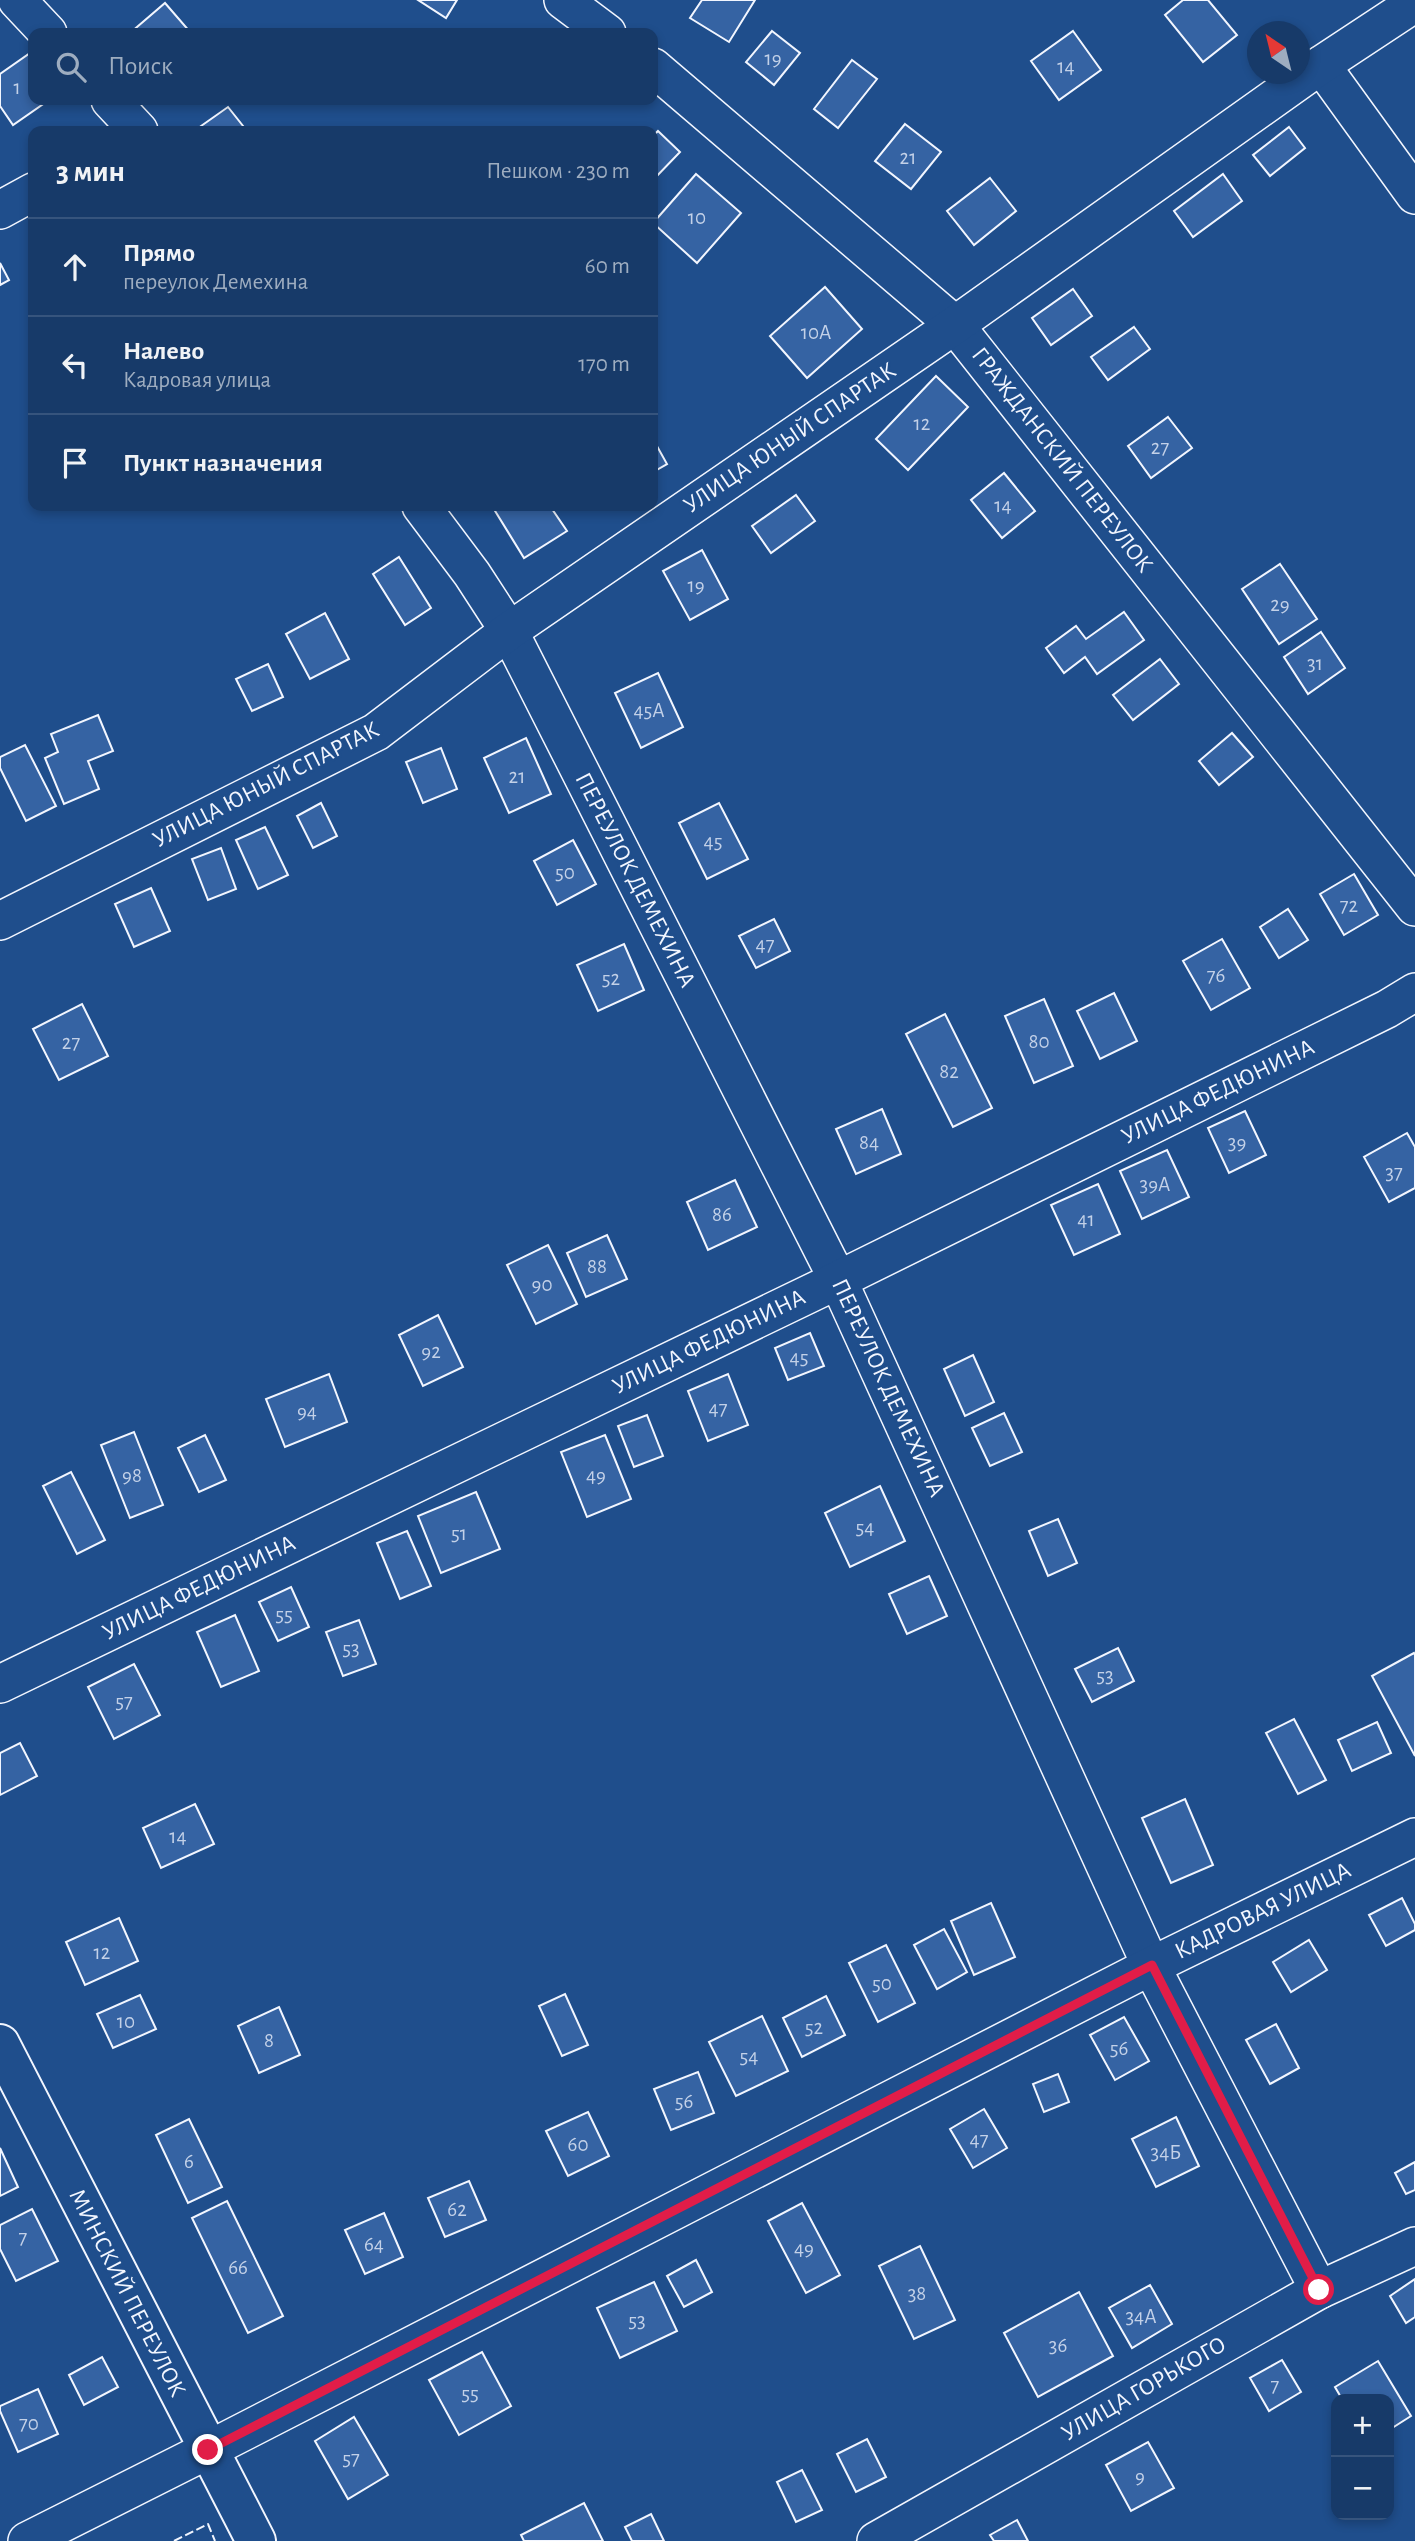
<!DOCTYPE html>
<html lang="ru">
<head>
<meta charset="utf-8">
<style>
	:root { --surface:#173a69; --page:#20416f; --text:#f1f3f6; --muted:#9eadc0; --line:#36547d }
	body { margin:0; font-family:"Alegreya Sans",sans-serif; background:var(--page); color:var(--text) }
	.controls { position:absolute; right:21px; bottom:21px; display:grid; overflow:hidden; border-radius:14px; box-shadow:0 4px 10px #0003 }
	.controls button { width:63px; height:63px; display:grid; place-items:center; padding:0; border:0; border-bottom:2px solid var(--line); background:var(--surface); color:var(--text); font:35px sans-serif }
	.compass { position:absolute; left:1247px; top:21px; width:63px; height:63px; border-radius:50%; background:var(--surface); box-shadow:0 4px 10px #0003; rotate:325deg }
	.stop { position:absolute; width:21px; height:21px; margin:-16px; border:5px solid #e11d48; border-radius:50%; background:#fff }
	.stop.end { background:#e11d48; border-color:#fff; box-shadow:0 2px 7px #0008 }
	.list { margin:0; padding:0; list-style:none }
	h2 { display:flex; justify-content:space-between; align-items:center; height:91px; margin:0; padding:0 28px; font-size:30px }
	h2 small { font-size:23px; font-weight:400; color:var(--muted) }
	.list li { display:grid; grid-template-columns:46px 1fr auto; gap:21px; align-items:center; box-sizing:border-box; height:98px; padding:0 28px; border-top:2px solid var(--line) }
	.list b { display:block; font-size:26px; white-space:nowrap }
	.list p { margin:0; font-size:23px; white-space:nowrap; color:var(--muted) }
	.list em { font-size:23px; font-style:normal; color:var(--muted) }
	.icon { flex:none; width:38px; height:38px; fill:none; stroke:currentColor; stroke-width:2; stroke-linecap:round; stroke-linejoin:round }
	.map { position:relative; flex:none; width:1415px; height:2541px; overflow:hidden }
	.search { position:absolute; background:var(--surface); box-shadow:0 4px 10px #0003; left:28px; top:28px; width:630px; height:77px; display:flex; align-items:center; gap:18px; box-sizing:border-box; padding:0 24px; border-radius:14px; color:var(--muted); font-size:26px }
	.panel { position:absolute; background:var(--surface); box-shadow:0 4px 10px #0003; left:28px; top:126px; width:630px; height:385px; border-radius:14px }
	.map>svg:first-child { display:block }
</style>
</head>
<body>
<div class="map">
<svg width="1415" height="2541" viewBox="0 0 1415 2541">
	<rect width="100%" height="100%" fill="#1f4e8c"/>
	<g fill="#3563a3" stroke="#f2f6ff" stroke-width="2">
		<polygon points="418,0 457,0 446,18"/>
		<polygon points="702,0 755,0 729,42 690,18"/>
		<polygon points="1183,0 1208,0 1237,35 1203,62 1165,15"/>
		<polygon points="165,3 191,33 130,33"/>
		<polygon points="772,31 800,53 774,85 746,62"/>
		<polygon points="1073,31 1101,70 1059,100 1031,61"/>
		<polygon points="33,51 33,100 49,100 13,125 0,106 0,74"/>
		<polygon points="852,60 877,79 838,128 814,109"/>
		<polygon points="228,107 247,131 194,131"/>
		<polygon points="905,124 941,152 911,189 875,161"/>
		<polygon points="1289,127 1305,148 1270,176 1253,155"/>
		<polygon points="658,131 680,152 653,180 653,136"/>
		<polygon points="696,174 741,213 697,263 653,223"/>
		<polygon points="1223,174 1242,201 1193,237 1174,211"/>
		<polygon points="990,178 1016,211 974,245 947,211"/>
		<polygon points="0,263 9,280 0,285"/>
		<polygon points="825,287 862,329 807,378 770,336"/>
		<polygon points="1073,289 1092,316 1051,345 1032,318"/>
		<polygon points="1134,327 1150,349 1108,380 1091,357"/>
		<polygon points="936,376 968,407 908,470 876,439"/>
		<polygon points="1168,417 1192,448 1151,478 1128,446"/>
		<polygon points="653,439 667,464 653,472"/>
		<polygon points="1004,473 1035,511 1002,538 971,500"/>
		<polygon points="796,495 815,521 771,553 752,526"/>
		<polygon points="492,506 550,506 567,531 524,558"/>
		<polygon points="702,550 728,599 690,620 663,571"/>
		<polygon points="399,557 431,608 405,625 373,574"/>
		<polygon points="1280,564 1317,619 1279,644 1242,589"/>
		<polygon points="1124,612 1144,640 1097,674 1085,657 1064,673 1046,648 1076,626 1086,639"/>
		<polygon points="325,613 349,659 310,679 286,634"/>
		<polygon points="1321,632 1345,668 1308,694 1284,657"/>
		<polygon points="1160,659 1179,684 1133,720 1113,695"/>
		<polygon points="268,664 283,697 252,711 236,679"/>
		<polygon points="658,673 683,727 641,748 615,693"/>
		<polygon points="98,715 113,751 88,761 99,789 64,804 45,758 58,752 51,734"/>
		<polygon points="1232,733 1253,757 1219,785 1199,761"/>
		<polygon points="526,738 551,794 509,813 484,758"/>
		<polygon points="25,745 56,806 26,821 0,768 0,757"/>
		<polygon points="441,748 457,789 423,803 406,762"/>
		<polygon points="321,803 337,836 313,848 297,816"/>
		<polygon points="719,803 748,859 707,879 679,823"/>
		<polygon points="265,827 288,875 258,889 236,840"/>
		<polygon points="573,840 596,884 557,905 534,861"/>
		<polygon points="221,848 236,889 208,900 192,859"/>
		<polygon points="1354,874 1378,915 1344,935 1320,894"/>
		<polygon points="151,888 170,931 134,947 115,904"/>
		<polygon points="1288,909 1308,940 1279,958 1260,927"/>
		<polygon points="774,919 790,951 756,968 739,936"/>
		<polygon points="1222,939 1250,988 1211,1010 1183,961"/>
		<polygon points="624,944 644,990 598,1011 577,965"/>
		<polygon points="1114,993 1137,1041 1100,1059 1077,1011"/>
		<polygon points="1044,999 1073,1066 1034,1083 1005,1016"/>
		<polygon points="82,1004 108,1056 59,1080 33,1029"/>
		<polygon points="945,1014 992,1108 953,1127 906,1034"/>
		<polygon points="882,1109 901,1154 856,1174 836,1129"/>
		<polygon points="1245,1111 1266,1155 1229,1173 1208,1128"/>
		<polygon points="1407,1133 1415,1147 1415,1188 1389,1202 1364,1157"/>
		<polygon points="1167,1150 1189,1197 1142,1219 1120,1171"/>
		<polygon points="735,1180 757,1227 708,1250 687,1202"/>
		<polygon points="1098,1184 1120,1234 1074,1255 1051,1205"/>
		<polygon points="607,1235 627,1279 586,1297 567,1253"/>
		<polygon points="548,1245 577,1304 536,1324 507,1265"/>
		<polygon points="438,1315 463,1367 423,1386 399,1335"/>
		<polygon points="810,1333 824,1366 788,1380 775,1348"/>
		<polygon points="973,1355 994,1402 965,1416 944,1369"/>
		<polygon points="329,1374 347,1422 285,1447 266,1399"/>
		<polygon points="728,1374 748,1425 708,1441 688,1391"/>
		<polygon points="1004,1413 1022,1452 990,1466 972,1428"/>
		<polygon points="647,1415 663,1456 634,1467 618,1426"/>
		<polygon points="134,1432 163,1505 130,1518 101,1445"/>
		<polygon points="205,1435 226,1480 199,1492 178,1448"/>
		<polygon points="605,1435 631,1499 587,1517 561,1452"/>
		<polygon points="71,1472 105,1540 77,1554 43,1486"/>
		<polygon points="880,1486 905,1541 850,1567 825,1513"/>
		<polygon points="476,1492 500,1549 441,1573 418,1516"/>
		<polygon points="1058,1519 1077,1563 1048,1576 1029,1531"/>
		<polygon points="407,1531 431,1586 400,1599 377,1543"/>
		<polygon points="929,1576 947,1616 907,1634 889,1594"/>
		<polygon points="291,1587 309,1627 278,1641 259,1602"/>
		<polygon points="235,1615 259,1671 221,1687 197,1632"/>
		<polygon points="359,1620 376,1664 343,1676 326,1632"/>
		<polygon points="1118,1648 1134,1681 1092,1702 1075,1669"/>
		<polygon points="1414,1653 1415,1655 1415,1756 1372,1676"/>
		<polygon points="134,1664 160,1715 114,1739 88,1687"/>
		<polygon points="1294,1719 1326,1780 1298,1794 1266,1733"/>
		<polygon points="1377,1722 1391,1753 1352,1771 1338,1740"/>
		<polygon points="20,1743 37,1776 0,1795 0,1753"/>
		<polygon points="1185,1799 1213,1865 1171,1883 1142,1818"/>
		<polygon points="195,1804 214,1844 161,1868 143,1828"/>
		<polygon points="1402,1898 1415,1924 1415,1930 1386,1946 1369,1915"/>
		<polygon points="991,1903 1015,1957 974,1975 951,1921"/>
		<polygon points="119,1918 138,1961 85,1985 66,1942"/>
		<polygon points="944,1929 967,1972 937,1989 914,1945"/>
		<polygon points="1309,1940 1327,1970 1291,1992 1273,1962"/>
		<polygon points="886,1945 915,2003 878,2022 849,1963"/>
		<polygon points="565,1994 588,2045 562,2056 539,2006"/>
		<polygon points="140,1995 156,2029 113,2048 97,2014"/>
		<polygon points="826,1996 845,2035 802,2057 783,2018"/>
		<polygon points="279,2007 300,2055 259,2073 238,2026"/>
		<polygon points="762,2016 788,2071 736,2096 709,2042"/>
		<polygon points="1124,2017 1149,2061 1115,2080 1090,2035"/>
		<polygon points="1276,2024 1299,2068 1270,2084 1246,2040"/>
		<polygon points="698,2072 714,2113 671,2130 654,2089"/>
		<polygon points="1058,2074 1069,2102 1044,2112 1033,2084"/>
		<polygon points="984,2109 1007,2148 973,2168 950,2129"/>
		<polygon points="588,2112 609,2156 568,2176 546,2131"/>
		<polygon points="1176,2117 1199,2166 1156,2187 1132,2139"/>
		<polygon points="189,2119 222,2187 188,2203 156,2135"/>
		<polygon points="0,2148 18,2187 0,2196"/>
		<polygon points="1415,2162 1415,2190 1406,2194 1395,2173"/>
		<polygon points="469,2181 486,2220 445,2237 428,2198"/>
		<polygon points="227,2201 283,2316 248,2333 192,2218"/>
		<polygon points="802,2203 840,2275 806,2293 768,2221"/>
		<polygon points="32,2209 58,2261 16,2281 0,2249 0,2225"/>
		<polygon points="384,2213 403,2257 365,2274 345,2230"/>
		<polygon points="920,2246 955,2320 914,2339 879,2266"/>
		<polygon points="696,2260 712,2292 684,2307 667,2276"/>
		<polygon points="1415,2279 1415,2317 1406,2323 1390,2296"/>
		<polygon points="654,2282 677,2331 620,2358 597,2308"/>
		<polygon points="1150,2285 1172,2324 1132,2348 1109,2308"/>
		<polygon points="1079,2292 1113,2356 1038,2397 1004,2333"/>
		<polygon points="482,2352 511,2406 459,2435 429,2380"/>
		<polygon points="102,2357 118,2387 84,2405 69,2375"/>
		<polygon points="1282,2360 1301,2392 1269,2411 1250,2378"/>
		<polygon points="1378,2361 1411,2416 1389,2430 1389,2399 1342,2399 1335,2387"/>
		<polygon points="38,2389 58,2434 18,2452 0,2411 0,2406"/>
		<polygon points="354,2417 388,2475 348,2499 315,2441"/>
		<polygon points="867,2439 886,2477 856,2492 837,2454"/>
		<polygon points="1148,2442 1174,2488 1131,2511 1106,2465"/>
		<polygon points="802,2470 822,2510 796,2522 777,2482"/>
		<polygon points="584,2503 603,2541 524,2541 521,2535"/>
		<polygon points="651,2514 664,2541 632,2541 625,2527"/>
		<polygon points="1017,2520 1028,2541 994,2541 990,2535"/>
	</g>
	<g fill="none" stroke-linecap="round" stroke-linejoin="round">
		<g stroke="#f2f6ff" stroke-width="40">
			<g id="minor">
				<polyline points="17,0 48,33"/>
				<polyline points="563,0 607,33"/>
				<polyline points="1321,65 1415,195"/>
				<polyline points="653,67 955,325 1415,907"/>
				<polyline points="110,100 139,131"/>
				<polyline points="0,210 33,192"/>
				<polyline points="421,506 472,574 509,631 838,1280 1151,1966 1319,2290"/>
				<polyline points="0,921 376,732 509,631 955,325 1321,65 1415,3"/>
				<polyline points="0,1684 838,1280 1387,1009 1415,992"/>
				<polyline points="27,2541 208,2450 1151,1966 1415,1837"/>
				<polyline points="876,2541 1319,2290 1415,2246"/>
			</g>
		</g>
		<g stroke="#f2f6ff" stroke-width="42">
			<polyline id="tertiary" points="0,2044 256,2541"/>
		</g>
		<use href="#minor" stroke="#1f4e8c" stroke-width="37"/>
		<use href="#tertiary" stroke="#1f4e8c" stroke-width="38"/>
		<polyline stroke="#f2f6ff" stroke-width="2" stroke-dasharray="9 3.5" stroke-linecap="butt" points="174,2541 208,2524 215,2541"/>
	</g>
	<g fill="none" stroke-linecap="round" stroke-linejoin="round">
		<polyline stroke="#e11d48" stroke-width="9" points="208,2450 1152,1965 1319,2290"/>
	</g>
	<g text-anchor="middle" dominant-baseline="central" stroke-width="5" stroke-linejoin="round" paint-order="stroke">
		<g font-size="21" fill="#c3d1e8">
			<text x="773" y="58">19</text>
			<text x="1066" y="66">14</text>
			<text x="17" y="87">1</text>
			<text x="908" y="157">21</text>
			<text x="697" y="217">10</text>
			<text x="816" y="332">10А</text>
			<text x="922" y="423">12</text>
			<text x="1160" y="447">27</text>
			<text x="1003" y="505">14</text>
			<text x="696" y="585">19</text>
			<text x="1280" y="604">29</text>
			<text x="1315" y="663">31</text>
			<text x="649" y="710">45А</text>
			<text x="517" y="776">21</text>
			<text x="713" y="841">45</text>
			<text x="565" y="872">50</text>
			<text x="1349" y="905">72</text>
			<text x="765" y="944">47</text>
			<text x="1216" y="975">76</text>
			<text x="611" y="978">52</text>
			<text x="1039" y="1041">80</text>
			<text x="71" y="1042">27</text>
			<text x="949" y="1071">82</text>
			<text x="869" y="1142">84</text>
			<text x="1237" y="1142">39</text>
			<text x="1394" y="1172">37</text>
			<text x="1155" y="1184">39А</text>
			<text x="722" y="1214">86</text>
			<text x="1086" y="1219">41</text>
			<text x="597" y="1266">88</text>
			<text x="542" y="1284">90</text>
			<text x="431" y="1351">92</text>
			<text x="799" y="1357">45</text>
			<text x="718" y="1408">47</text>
			<text x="307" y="1411">94</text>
			<text x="132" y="1475">98</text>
			<text x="596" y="1475">49</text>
			<text x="865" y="1527">54</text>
			<text x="459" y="1533">51</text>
			<text x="284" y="1614">55</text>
			<text x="351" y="1648">53</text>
			<text x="1105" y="1675">53</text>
			<text x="124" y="1701">57</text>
			<text x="178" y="1836">14</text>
			<text x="102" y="1952">12</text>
			<text x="882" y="1983">50</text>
			<text x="126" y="2021">10</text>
			<text x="814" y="2027">52</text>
			<text x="269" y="2040">8</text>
			<text x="1119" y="2048">56</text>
			<text x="749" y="2056">54</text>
			<text x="684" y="2101">56</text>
			<text x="979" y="2139">47</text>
			<text x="578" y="2144">60</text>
			<text x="1166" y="2152">34Б</text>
			<text x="189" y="2161">6</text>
			<text x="457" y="2209">62</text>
			<text x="23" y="2237">7</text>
			<text x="374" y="2244">64</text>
			<text x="804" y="2248">49</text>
			<text x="238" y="2267">66</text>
			<text x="917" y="2293">38</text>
			<text x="1141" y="2316">34А</text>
			<text x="637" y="2320">53</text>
			<text x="1058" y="2345">36</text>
			<text x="1275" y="2385">7</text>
			<text x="470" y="2393">55</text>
			<text x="29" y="2423">70</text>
			<text x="351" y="2458">57</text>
			<text x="1140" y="2476">9</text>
		</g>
		<g font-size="24" fill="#f2f6ff" stroke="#1f4e8c">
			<text transform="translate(790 438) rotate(-34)">УЛИЦА ЮНЫЙ СПАРТАК</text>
			<text transform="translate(1062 460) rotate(52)">ГРАЖДАНСКИЙ ПЕРЕУЛОК</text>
			<text transform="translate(266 785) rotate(-27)">УЛИЦА ЮНЫЙ СПАРТАК</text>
			<text transform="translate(635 880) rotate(63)">ПЕРЕУЛОК ДЕМЕХИНА</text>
			<text transform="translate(1218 1092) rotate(-26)">УЛИЦА ФЕДЮНИНА</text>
			<text transform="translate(709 1342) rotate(-26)">УЛИЦА ФЕДЮНИНА</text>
			<text transform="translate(888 1388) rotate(65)">ПЕРЕУЛОК ДЕМЕХИНА</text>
			<text transform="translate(199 1588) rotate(-26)">УЛИЦА ФЕДЮНИНА</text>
			<text transform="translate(1263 1911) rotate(-26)">КАДРОВАЯ УЛИЦА</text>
			<text transform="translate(127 2293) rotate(63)">МИНСКИЙ ПЕРЕУЛОК</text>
			<text transform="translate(1144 2389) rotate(-30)">УЛИЦА ГОРЬКОГО</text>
		</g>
	</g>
</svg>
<div class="controls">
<button>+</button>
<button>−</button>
</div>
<svg class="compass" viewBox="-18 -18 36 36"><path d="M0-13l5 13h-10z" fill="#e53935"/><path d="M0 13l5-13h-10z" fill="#9eadc0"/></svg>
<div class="stop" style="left:1319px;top:2290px"></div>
<div class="stop end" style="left:208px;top:2450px"></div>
<div class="search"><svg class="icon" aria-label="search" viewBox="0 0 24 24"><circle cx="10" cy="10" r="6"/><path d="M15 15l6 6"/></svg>Поиск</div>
<section class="panel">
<h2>3 мин<small>Пешком · 230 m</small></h2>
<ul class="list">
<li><svg class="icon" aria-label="ahead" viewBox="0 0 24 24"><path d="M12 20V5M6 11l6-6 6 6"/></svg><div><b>Прямо</b><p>переулок Демехина</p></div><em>60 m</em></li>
<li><svg class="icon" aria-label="left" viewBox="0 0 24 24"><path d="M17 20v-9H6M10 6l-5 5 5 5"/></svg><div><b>Налево</b><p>Кадровая улица</p></div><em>170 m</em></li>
<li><svg class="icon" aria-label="arrive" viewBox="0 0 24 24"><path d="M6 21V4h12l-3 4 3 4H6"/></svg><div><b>Пункт назначения</b></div></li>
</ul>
</section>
</div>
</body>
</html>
